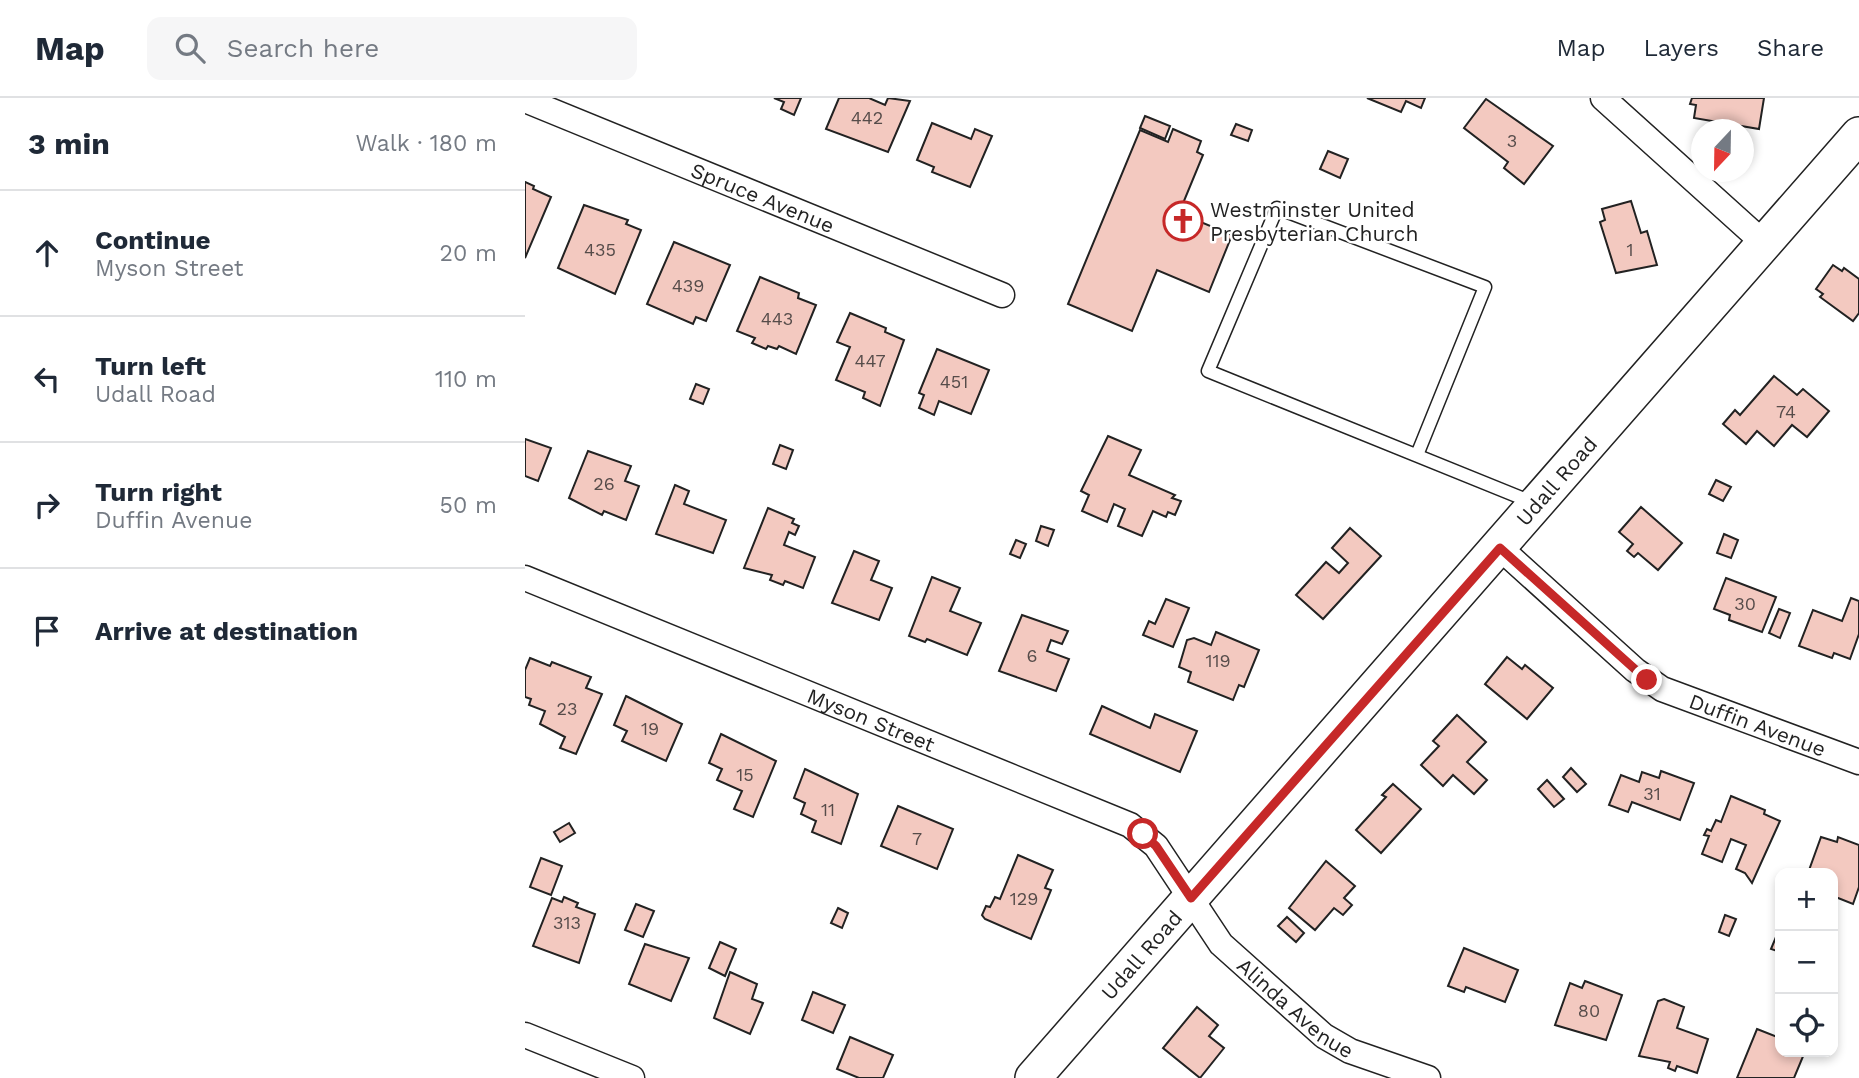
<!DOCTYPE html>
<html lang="en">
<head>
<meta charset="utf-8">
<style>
	:root { --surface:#fff; --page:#f6f6f7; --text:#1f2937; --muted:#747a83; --line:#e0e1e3 }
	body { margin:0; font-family:"Work Sans",sans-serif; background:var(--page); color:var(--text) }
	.controls { position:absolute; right:21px; bottom:21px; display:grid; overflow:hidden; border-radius:14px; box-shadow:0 4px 10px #0003 }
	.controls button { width:63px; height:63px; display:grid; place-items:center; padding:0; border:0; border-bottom:2px solid var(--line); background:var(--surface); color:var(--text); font:35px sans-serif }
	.compass { position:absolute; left:1166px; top:21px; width:63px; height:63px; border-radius:50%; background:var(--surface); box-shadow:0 4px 10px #0003; rotate:202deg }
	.stop { position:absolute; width:21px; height:21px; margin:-16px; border:5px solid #c62828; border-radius:50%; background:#fff }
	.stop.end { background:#c62828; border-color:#fff; box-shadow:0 2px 7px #0008 }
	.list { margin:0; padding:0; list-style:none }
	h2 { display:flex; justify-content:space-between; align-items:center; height:91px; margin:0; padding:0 28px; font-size:30px }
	h2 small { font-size:23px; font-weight:400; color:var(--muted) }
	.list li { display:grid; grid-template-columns:46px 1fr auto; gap:21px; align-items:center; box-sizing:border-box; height:126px; padding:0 28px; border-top:2px solid var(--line) }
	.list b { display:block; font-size:26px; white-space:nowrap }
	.list p { margin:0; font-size:23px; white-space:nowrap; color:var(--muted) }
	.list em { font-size:23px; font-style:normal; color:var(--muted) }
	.icon { flex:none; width:38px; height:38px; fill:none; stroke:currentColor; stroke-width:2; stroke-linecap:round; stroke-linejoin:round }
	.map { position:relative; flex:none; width:1334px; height:980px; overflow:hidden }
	header { display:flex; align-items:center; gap:42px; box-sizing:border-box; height:98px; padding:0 35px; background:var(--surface); border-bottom:2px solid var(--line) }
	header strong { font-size:33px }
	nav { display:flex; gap:38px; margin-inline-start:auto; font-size:24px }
	.search { width:490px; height:63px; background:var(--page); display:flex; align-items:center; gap:18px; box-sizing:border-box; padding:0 24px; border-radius:14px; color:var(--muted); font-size:26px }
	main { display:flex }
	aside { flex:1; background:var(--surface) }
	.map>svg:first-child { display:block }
</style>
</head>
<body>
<header>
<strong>Map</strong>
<div class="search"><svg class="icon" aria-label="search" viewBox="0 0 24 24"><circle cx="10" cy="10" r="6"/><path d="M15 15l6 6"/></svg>Search here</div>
<nav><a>Map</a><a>Layers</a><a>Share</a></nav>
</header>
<main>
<aside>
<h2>3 min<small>Walk · 180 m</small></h2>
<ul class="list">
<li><svg class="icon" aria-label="ahead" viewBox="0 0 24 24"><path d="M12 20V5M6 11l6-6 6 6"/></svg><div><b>Continue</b><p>Myson Street</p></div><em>20 m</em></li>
<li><svg class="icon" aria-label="left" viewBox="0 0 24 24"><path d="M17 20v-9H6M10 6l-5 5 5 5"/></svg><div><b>Turn left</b><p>Udall Road</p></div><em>110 m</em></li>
<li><svg class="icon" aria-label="right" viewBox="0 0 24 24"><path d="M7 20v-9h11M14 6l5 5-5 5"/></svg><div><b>Turn right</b><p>Duffin Avenue</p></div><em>50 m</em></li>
<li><svg class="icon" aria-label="arrive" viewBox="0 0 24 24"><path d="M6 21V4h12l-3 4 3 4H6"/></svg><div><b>Arrive at destination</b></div></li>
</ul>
</aside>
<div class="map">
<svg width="1334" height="980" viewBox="0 0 1334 980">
	<rect width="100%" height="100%" fill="#fff"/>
	<g fill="#f3c9c0" stroke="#222" stroke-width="2">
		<polygon points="249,0 276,0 269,17 256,11 259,4"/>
		<polygon points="314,0 344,0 360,7 363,0 385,3 363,54 301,31"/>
		<polygon points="842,0 900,0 896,10 881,3 876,14"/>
		<polygon points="1167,0 1239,0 1234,31 1169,20 1171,7 1165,6"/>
		<polygon points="961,1 1028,48 999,86 979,70 983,64 939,30"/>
		<polygon points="620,18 645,28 640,41 615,30"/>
		<polygon points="407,25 446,41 450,31 467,38 445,89 407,74 409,69 392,62"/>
		<polygon points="711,26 727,32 723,43 706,37"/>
		<polygon points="648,31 676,43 672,54 678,57 654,115 707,137 684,194 632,172 607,233 543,206 615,32 643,44"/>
		<polygon points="803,53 823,61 815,80 795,71"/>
		<polygon points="0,84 9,88 8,91 26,99 0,160"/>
		<polygon points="1106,103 1116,135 1122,133 1132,167 1091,175 1075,124 1080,122 1077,111"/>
		<polygon points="59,107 103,122 101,126 116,132 90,196 33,170"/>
		<polygon points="149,144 205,167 181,223 171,219 168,226 122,206"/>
		<polygon points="1308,167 1317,173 1319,170 1334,181 1334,215 1328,223 1295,199 1298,196 1291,191"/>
		<polygon points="235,179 274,195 273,200 291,207 271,256 254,248 252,251 243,248 241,251 227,245 230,240 212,233"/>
		<polygon points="325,215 361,230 360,234 379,242 355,308 338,300 340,294 311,282 325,249 312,244"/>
		<polygon points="412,251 464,272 446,316 414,303 409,317 394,310 399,297 394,295"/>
		<polygon points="1249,278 1272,297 1278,291 1304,313 1282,339 1267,327 1249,348 1232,333 1221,346 1198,326 1210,312 1215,317"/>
		<polygon points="171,286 184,291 178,306 165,301"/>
		<polygon points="583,338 616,352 604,377 650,397 647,400 656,403 650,417 643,414 641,419 628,413 617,438 593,428 600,411 589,406 582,424 557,413 564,397 556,393"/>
		<polygon points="0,341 26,350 13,383 0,378"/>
		<polygon points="255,347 268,352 261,371 248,366"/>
		<polygon points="63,353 106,368 100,383 114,388 101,422 79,413 77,417 44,400"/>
		<polygon points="1191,382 1206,389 1198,403 1184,396"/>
		<polygon points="150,387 164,393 159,406 201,422 188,455 131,436"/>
		<polygon points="1116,409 1157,445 1133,472 1113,455 1109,459 1102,453 1108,446 1094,434"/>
		<polygon points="243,410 269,421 267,425 274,428 270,437 264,434 259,447 290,459 278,490 260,483 258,487 245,482 247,477 219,470"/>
		<polygon points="516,428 529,432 523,448 511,443"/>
		<polygon points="825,430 856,458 798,521 771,497 801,464 814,475 823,465 807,450"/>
		<polygon points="1199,436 1213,442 1206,460 1192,455"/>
		<polygon points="491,442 501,446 495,460 485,456"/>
		<polygon points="329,453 354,463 346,482 367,490 354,522 307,505"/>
		<polygon points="407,479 435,490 425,513 456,525 442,557 402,541 400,544 384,538"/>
		<polygon points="1201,480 1251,499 1237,534 1204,522 1205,517 1189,511"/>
		<polygon points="1326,500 1334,503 1334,536 1325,561 1309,555 1307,560 1274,548 1288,512 1317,523"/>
		<polygon points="641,501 664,510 648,549 618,537 624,523 630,526"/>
		<polygon points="1254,511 1265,515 1255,540 1244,535"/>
		<polygon points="497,517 543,533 537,546 526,542 522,553 544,561 531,593 474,573"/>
		<polygon points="691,534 734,552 719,589 714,587 708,602 663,584 666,574 654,569 662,542 669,540 686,547"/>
		<polygon points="982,559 997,571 1000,567 1028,590 1002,621 960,586"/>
		<polygon points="5,560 25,568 27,564 66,579 61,590 77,596 51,656 35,650 40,639 15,626 20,613 4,607 6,601 0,599 0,572"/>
		<polygon points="101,598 157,626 141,663 97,643 102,633 89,627"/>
		<polygon points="577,608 625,630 630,616 672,633 655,674 565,636"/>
		<polygon points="932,617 961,644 942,664 962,682 949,696 928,677 918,688 896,667 914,648 908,643"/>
		<polygon points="196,636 251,663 228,719 209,711 217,693 192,682 197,671 184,665"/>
		<polygon points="1046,670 1061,686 1052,694 1038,679"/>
		<polygon points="280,671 333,696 316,746 287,734 291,723 276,716 280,705 269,700"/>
		<polygon points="1136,673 1169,685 1155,722 1107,704 1103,714 1084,707 1096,677 1114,684 1117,674 1134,680"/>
		<polygon points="1022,682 1039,701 1029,709 1013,691"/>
		<polygon points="868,686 896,711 856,755 831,732 861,699 857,697"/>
		<polygon points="1206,698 1240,712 1239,716 1255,723 1227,785 1220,775 1211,771 1221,747 1206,741 1197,764 1177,756 1184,738 1179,737 1182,731 1186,733 1191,722 1196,724"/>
		<polygon points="373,708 428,731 412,771 356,748"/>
		<polygon points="44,725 50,735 35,744 29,734"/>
		<polygon points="1296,739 1312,744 1313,739 1334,747 1334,789 1328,806 1308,798 1308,775 1283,775"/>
		<polygon points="493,757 528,772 520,790 526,792 506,841 460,821 457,817 461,808 465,809 470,799 475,801"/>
		<polygon points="16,760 37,768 26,797 5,789"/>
		<polygon points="801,763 830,788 819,800 827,807 818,817 809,810 790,832 764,810"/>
		<polygon points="39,799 53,805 51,809 70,816 54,865 8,848 27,800 37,804"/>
		<polygon points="111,806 129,813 118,839 100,832"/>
		<polygon points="313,810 323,815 317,830 306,825"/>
		<polygon points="1200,817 1211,821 1204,838 1194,834"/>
		<polygon points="762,819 779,835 771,844 753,828"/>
		<polygon points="1251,839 1255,840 1255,854 1246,851"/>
		<polygon points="195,844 211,851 200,878 184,870"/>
		<polygon points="120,846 164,860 146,903 104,886"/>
		<polygon points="939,850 993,872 980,904 941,889 939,894 923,888"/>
		<polygon points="205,874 232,886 227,901 238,905 225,936 189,920"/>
		<polygon points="1060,883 1097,897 1081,942 1030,927 1045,885 1057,890"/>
		<polygon points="288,894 320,907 308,935 277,922"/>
		<polygon points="1139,901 1159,909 1152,930 1183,941 1172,975 1152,968 1150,973 1143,970 1145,964 1114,958 1133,903"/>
		<polygon points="672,909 693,927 684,938 699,950 675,980 638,950"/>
		<polygon points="1232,931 1255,940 1255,954 1266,957 1268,954 1279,956 1269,980 1212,980"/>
		<polygon points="325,939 368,957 358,980 334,980 312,971"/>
	</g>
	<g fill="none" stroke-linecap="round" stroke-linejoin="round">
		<g stroke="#222" stroke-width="15">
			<polyline id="service" points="892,357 960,189 752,110 683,273 1009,405"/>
		</g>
		<g stroke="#222" stroke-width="27">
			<g id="minor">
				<polyline points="1078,0 1241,147"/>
				<path id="s1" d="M 0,2 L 477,197"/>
				<path id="s2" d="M 975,450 L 1110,572 L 1137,591 L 1334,664"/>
				<path id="s3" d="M 0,480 L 605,727 L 631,748 L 696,846 L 799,938 L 825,953 L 903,980"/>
				<polyline points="0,937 107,980"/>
			</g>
		</g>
		<g stroke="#222" stroke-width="38">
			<g id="secondary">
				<path id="s4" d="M 508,980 L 1334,37"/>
			</g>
		</g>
		<use href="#service" stroke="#fff" stroke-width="12"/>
		<use href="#minor" stroke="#fff" stroke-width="24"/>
		<use href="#secondary" stroke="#fff" stroke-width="35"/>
	</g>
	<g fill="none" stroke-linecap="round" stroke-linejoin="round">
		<polyline stroke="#c62828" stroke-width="9" points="618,736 631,748 666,800 975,450 1122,582"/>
	</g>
	<defs>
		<g id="church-ring" transform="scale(2.0125)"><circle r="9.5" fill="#fff" stroke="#c62828" stroke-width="1.5"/><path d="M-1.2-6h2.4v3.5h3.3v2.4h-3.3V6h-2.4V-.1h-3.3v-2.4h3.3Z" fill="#c62828"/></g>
	</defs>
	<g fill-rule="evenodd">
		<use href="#church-ring" x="658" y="123"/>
	</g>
	<g text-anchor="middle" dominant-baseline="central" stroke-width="5" stroke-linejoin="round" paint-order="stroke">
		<g font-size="18" fill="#564c4a">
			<text x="342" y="19">442</text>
			<text x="987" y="42">3</text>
			<text x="75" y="151">435</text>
			<text x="1105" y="151">1</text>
			<text x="163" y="187">439</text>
			<text x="252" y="220">443</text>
			<text x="345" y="262">447</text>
			<text x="429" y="283">451</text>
			<text x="1261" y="313">74</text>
			<text x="79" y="385">26</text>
			<text x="1220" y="505">30</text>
			<text x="507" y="557">6</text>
			<text x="693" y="562">119</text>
			<text x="42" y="610">23</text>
			<text x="125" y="630">19</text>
			<text x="220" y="676">15</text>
			<text x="1127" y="695">31</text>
			<text x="303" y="711">11</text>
			<text x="392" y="740">7</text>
			<text x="499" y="800">129</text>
			<text x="42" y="824">313</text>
			<text x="1064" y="912">80</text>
		</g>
		<g font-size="21" fill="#222" stroke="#fff">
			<text stroke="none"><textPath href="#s1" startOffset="257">Spruce Avenue</textPath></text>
			<text stroke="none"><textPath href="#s4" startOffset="794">Udall Road</textPath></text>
			<text stroke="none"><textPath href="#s3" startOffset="374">Myson Street</textPath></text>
			<text stroke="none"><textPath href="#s2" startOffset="317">Duffin Avenue</textPath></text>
			<text stroke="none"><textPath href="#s4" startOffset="164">Udall Road</textPath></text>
			<text stroke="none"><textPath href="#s3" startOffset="903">Alinda Avenue</textPath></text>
		</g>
		<g font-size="21" fill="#222" stroke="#fff" text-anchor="start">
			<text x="685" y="111">Westminster United<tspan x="685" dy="24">Presbyterian Church</tspan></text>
		</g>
	</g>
</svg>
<div class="controls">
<button>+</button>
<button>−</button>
<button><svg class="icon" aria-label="locate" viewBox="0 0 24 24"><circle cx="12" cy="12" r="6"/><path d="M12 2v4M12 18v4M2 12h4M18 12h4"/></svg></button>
</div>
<svg class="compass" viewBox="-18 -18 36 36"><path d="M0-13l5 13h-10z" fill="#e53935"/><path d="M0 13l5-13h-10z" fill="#747a83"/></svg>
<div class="stop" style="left:618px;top:736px"></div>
<div class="stop end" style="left:1122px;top:582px"></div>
</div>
</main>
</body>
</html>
